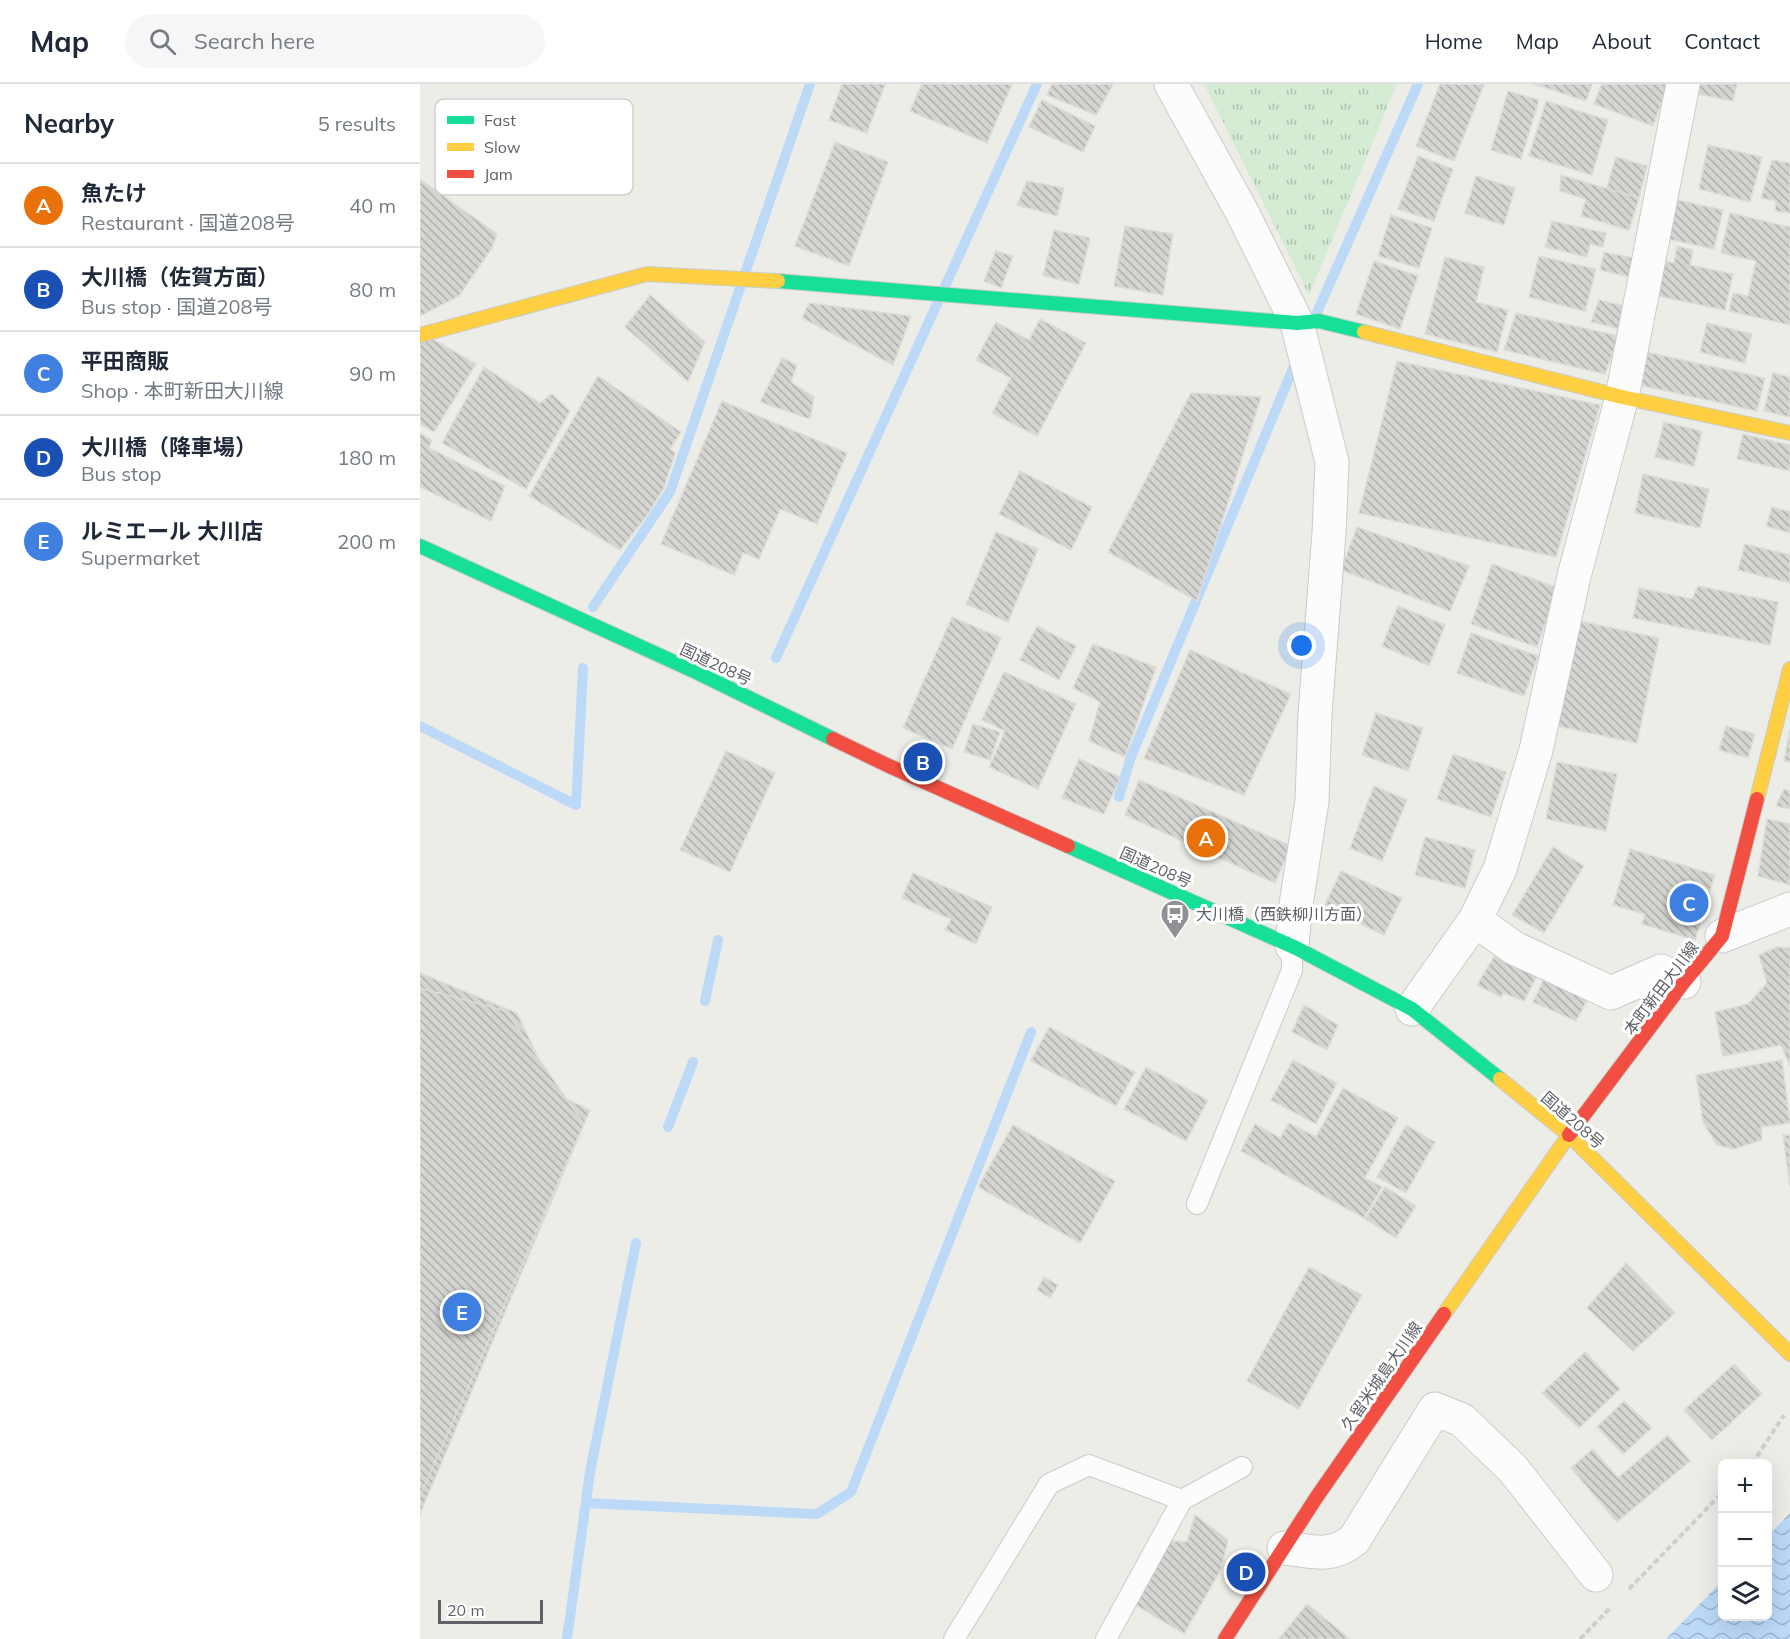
<!DOCTYPE html>
<html lang="en">
<head>
<meta charset="utf-8">
<style>
	:root { --surface:#fff; --page:#f6f6f7; --text:#1f2937; --muted:#747a83; --line:#e0e1e3; --accent:#2563eb }
	body { margin:0; font-family:Mulish,"Noto Sans JP",sans-serif; background:var(--page); color:var(--text) }
	.controls { position:absolute; right:18px; bottom:18px; display:grid; overflow:hidden; border-radius:9px; box-shadow:0 6px 24px #0002 }
	.controls button { width:54px; height:54px; display:grid; place-items:center; padding:0; border:0; border-bottom:2px solid var(--line); background:var(--surface); color:var(--text); font:30px sans-serif }
	.scale { position:absolute; left:18px; bottom:15px; width:105px; box-sizing:border-box; padding-left:6px; border:3px solid #5d6067; border-top:0; font-size:16px; line-height:21px; white-space:nowrap; color:#5d6067; -webkit-text-stroke:4px #fff; paint-order:stroke }
	.you { position:absolute; left:882px; top:562px; width:21px; height:21px; margin:-15px; border:4px solid #fff; border-radius:50%; background:#1a73e8; box-shadow:0 0 0 9px #1a73e833 }
	.badge { display:grid; place-items:center; width:39px; height:39px; border-radius:50%; background:var(--accent); color:#fff; font-size:20px; font-weight:700 }
	.pin { position:absolute; translate:-50% -50%; border:3px solid #fff; box-shadow:0 2px 6px #0006 }
	.list { margin:0; padding:0; list-style:none }
	h2 { display:flex; justify-content:space-between; align-items:center; height:78px; margin:0; padding:0 24px; font-size:26px }
	h2 small { font-size:20px; font-weight:400; color:var(--muted) }
	.list li { display:grid; grid-template-columns:39px 1fr auto; gap:18px; align-items:center; box-sizing:border-box; height:84px; padding:0 24px; border-top:2px solid var(--line) }
	.list b { display:block; font-size:22px; white-space:nowrap }
	.list p { margin:0; font-size:20px; white-space:nowrap; color:var(--muted) }
	.list em { font-size:20px; font-style:normal; color:var(--muted) }
	.icon { flex:none; width:33px; height:33px; fill:none; stroke:currentColor; stroke-width:2; stroke-linecap:round; stroke-linejoin:round }
	.map { position:relative; flex:none; width:1370px; height:1555px; overflow:hidden }
	header { display:flex; align-items:center; gap:36px; box-sizing:border-box; height:84px; padding:0 30px; background:var(--surface); border-bottom:2px solid var(--line) }
	header strong { font-size:28px }
	nav { display:flex; gap:33px; margin-inline-start:auto; font-size:21px }
	.search { width:420px; height:54px; background:var(--page); display:flex; align-items:center; gap:15px; box-sizing:border-box; padding:0 21px; border-radius:33px; color:var(--muted); font-size:22px }
	main { display:flex }
	aside { flex:1; background:var(--surface) }
	.map>svg:first-child { display:block }
</style>
</head>
<body>
<header>
<strong>Map</strong>
<div class="search"><svg class="icon" aria-label="search" viewBox="0 0 24 24"><circle cx="10" cy="10" r="6"/><path d="M15 15l6 6"/></svg>Search here</div>
<nav><a>Home</a><a>Map</a><a>About</a><a>Contact</a></nav>
</header>
<main>
<aside>
<h2>Nearby<small>5 results</small></h2>
<ul class="list">
<li><span class="badge" style="background:#e8710a">A</span><div><b>魚たけ</b><p>Restaurant · 国道208号</p></div><em>40 m</em></li>
<li><span class="badge" style="background:#1a4fb4">B</span><div><b>大川橋（佐賀方面）</b><p>Bus stop · 国道208号</p></div><em>80 m</em></li>
<li><span class="badge" style="background:#3f7fe0">C</span><div><b>平田商販</b><p>Shop · 本町新田大川線</p></div><em>90 m</em></li>
<li><span class="badge" style="background:#1a4fb4">D</span><div><b>大川橋（降車場）</b><p>Bus stop</p></div><em>180 m</em></li>
<li><span class="badge" style="background:#3f7fe0">E</span><div><b>ルミエール 大川店</b><p>Supermarket</p></div><em>200 m</em></li>
</ul>
</aside>
<div class="map">
<svg width="1370" height="1555" viewBox="0 0 1370 1555">
	<defs>
		<pattern id="grass-tufts" width="24" height="20" patternUnits="userSpaceOnUse" patternTransform="scale(1.5)"><rect width="24" height="20" fill="#d4ebd4"/><path d="M3 7l-1-3M5 7V3M7 7l1-3M15 17l-1-3M17 17v-4M19 17l1-3" fill="none" stroke="#afc2b0"/></pattern>
		<pattern id="water-waves" width="16" height="10" patternUnits="userSpaceOnUse" patternTransform="scale(1.5)"><rect width="16" height="10" fill="#bcd9f8"/><path d="M0 5q4-4 8 0t8 0" fill="none" stroke="#9cb3cd"/></pattern>
		<pattern id="building-back-hatch" width="6" height="6" patternUnits="userSpaceOnUse" patternTransform="scale(1.5)"><rect width="6" height="6" fill="#d4d4d1"/><path d="M-1 5l2 2M0 0l6 6M5-1l2 2" fill="none" stroke="#afafad"/></pattern>
	</defs>
	<rect width="100%" height="100%" fill="#edede8"/>
	<polygon fill="url(#grass-tufts)" points="784,0 977,0 889,211"/>
	<polygon fill="url(#water-waves)" points="1370,1429 1370,1555 1246,1555 1302,1497 1302,1532 1348,1532 1348,1452"/>
	<g fill="none" stroke-linecap="round" stroke-linejoin="round">
		<g stroke="#bcd9f8" stroke-width="10">
			<polyline points="895,233 998,0"/>
			<polyline points="173,523 250,408 390,0"/>
			<polyline points="356,574 617,0"/>
			<polyline points="0,642 156,721 163,584"/>
			<polyline points="699,713 711,673 877,275"/>
			<polyline points="285,917 298,856"/>
			<polyline points="248,1043 273,978"/>
			<polyline points="166,1419 397,1430 431,1408 611,948"/>
			<polyline points="147,1555 170,1388 216,1159"/>
		</g>
	</g>
	<g fill="url(#building-back-hatch)" stroke="#dddcd7" stroke-width="1.5">
		<polygon points="422,0 465,0 447,49 409,36"/>
		<polygon points="502,0 592,0 567,59 490,27"/>
		<polygon points="632,0 693,0 676,31 627,11"/>
		<polygon points="1020,0 1064,0 1034,77 996,62"/>
		<polygon points="1114,0 1172,0 1166,17"/>
		<polygon points="1182,0 1246,0 1248,1 1233,42 1174,20"/>
		<polygon points="1280,0 1317,0 1313,17 1278,10"/>
		<polygon points="1088,7 1119,16 1101,75 1071,66"/>
		<polygon points="622,16 675,42 663,68 609,43"/>
		<polygon points="1126,17 1188,36 1172,91 1109,72"/>
		<polygon points="415,58 468,78 429,182 375,162"/>
		<polygon points="1288,61 1342,73 1330,118 1279,105"/>
		<polygon points="998,72 1033,85 1014,137 978,125"/>
		<polygon points="1196,73 1227,82 1219,114 1186,106"/>
		<polygon points="1352,76 1370,79 1370,129 1355,127 1356,117 1341,114"/>
		<polygon points="1141,91 1219,114 1209,146 1161,132 1166,115 1140,107"/>
		<polygon points="1056,92 1095,104 1084,141 1045,129"/>
		<polygon points="0,95 77,150 72,164 39,212 0,232"/>
		<polygon points="607,97 644,104 637,132 597,121"/>
		<polygon points="1253,115 1303,126 1294,165 1243,154"/>
		<polygon points="1310,129 1370,143 1370,241 1309,227 1313,209 1328,212 1336,177 1301,169"/>
		<polygon points="971,131 1012,144 999,184 958,172"/>
		<polygon points="1132,137 1186,149 1183,163 1170,160 1167,173 1125,163"/>
		<polygon points="705,142 753,150 743,211 694,202"/>
		<polygon points="634,146 670,154 659,200 623,192"/>
		<polygon points="1257,162 1273,166 1270,181 1313,190 1305,226 1228,210 1235,175 1254,179"/>
		<polygon points="576,167 593,172 581,204 564,197"/>
		<polygon points="1184,168 1213,174 1209,193 1180,186"/>
		<polygon points="1119,172 1176,185 1165,227 1109,213"/>
		<polygon points="1025,173 1064,183 1056,218 1088,226 1077,268 1005,250"/>
		<polygon points="954,177 998,192 980,245 936,230"/>
		<polygon points="230,211 285,258 268,298 205,243"/>
		<polygon points="1179,216 1205,222 1201,245 1171,238"/>
		<polygon points="389,219 491,232 473,281 382,234"/>
		<polygon points="1096,229 1199,252 1185,290 1084,266"/>
		<polygon points="620,235 666,259 617,352 572,329 591,294 556,276 576,238 609,256"/>
		<polygon points="1287,239 1332,250 1325,279 1280,268"/>
		<polygon points="11,254 56,280 14,348 0,340 0,258"/>
		<polygon points="1226,268 1345,294 1337,327 1219,301"/>
		<polygon points="362,274 377,281 371,298 394,313 390,335 340,318"/>
		<polygon points="977,277 1180,321 1136,473 939,429"/>
		<polygon points="64,283 120,319 132,310 150,327 106,405 22,359"/>
		<polygon points="1353,289 1370,293 1370,333 1344,327"/>
		<polygon points="178,292 261,348 250,365 255,369 244,404 228,430 200,466 109,412"/>
		<polygon points="771,309 841,313 777,517 688,468"/>
		<polygon points="302,317 427,369 397,440 360,425 339,475 323,469 314,491 241,460"/>
		<polygon points="1244,338 1282,347 1274,382 1235,373"/>
		<polygon points="0,349 12,356 9,364 85,402 71,437 0,403"/>
		<polygon points="1323,350 1370,361 1370,387 1317,375"/>
		<polygon points="600,387 672,423 651,466 579,430"/>
		<polygon points="1223,390 1289,405 1280,444 1215,429"/>
		<polygon points="1352,423 1370,428 1370,449 1346,442"/>
		<polygon points="937,443 1049,482 1030,527 921,486"/>
		<polygon points="576,448 618,465 588,538 546,520"/>
		<polygon points="1325,460 1370,471 1370,499 1318,486"/>
		<polygon points="1072,480 1138,504 1117,563 1051,540"/>
		<polygon points="1278,502 1358,518 1350,561 1213,534 1219,504 1272,515"/>
		<polygon points="978,522 1025,541 1009,582 962,562"/>
		<polygon points="532,533 581,554 532,665 483,644"/>
		<polygon points="1155,536 1239,554 1217,659 1132,641"/>
		<polygon points="617,542 656,562 639,596 600,576"/>
		<polygon points="1051,549 1118,572 1104,612 1037,589"/>
		<polygon points="673,560 736,583 705,673 669,657 680,618 653,604"/>
		<polygon points="770,566 871,610 824,711 724,674"/>
		<polygon points="584,588 656,620 618,705 569,683 585,647 562,636"/>
		<polygon points="956,629 1003,644 988,687 942,671"/>
		<polygon points="553,640 580,648 570,676 544,668"/>
		<polygon points="1306,642 1335,650 1328,674 1299,666"/>
		<polygon points="1370,646 1370,678 1364,677"/>
		<polygon points="306,667 355,689 310,788 260,766"/>
		<polygon points="1033,670 1086,688 1071,733 1017,715"/>
		<polygon points="659,675 700,693 684,730 642,714"/>
		<polygon points="1137,678 1197,690 1186,747 1126,735"/>
		<polygon points="719,696 871,762 855,799 705,731"/>
		<polygon points="954,702 987,716 962,777 930,764"/>
		<polygon points="1364,705 1370,707 1370,725 1356,722"/>
		<polygon points="1347,735 1370,740 1370,801 1338,792"/>
		<polygon points="1005,753 1055,766 1045,804 995,791"/>
		<polygon points="1133,763 1164,782 1124,849 1092,831"/>
		<polygon points="1210,765 1295,791 1275,856 1222,840 1225,830 1193,821"/>
		<polygon points="921,787 982,814 964,851 904,823"/>
		<polygon points="493,789 572,823 556,860 525,846 531,835 482,814"/>
		<polygon points="1357,863 1370,864 1370,982 1361,961 1303,972 1295,928 1328,920 1347,899 1339,871"/>
		<polygon points="1075,871 1118,890 1104,917 1083,909 1081,913 1057,901"/>
		<polygon points="0,889 97,929 136,1010 170,1026 0,1430"/>
		<polygon points="1126,890 1170,911 1156,937 1113,918"/>
		<polygon points="0,904 86,927 164,1040 0,1412"/>
		<polygon points="884,921 918,941 907,966 872,948"/>
		<polygon points="629,943 715,988 696,1022 611,977"/>
		<polygon points="873,976 917,999 896,1040 851,1016"/>
		<polygon points="1362,976 1370,1039 1341,1043 1342,1056 1314,1065 1297,1061 1283,1038 1276,991"/>
		<polygon points="726,983 788,1016 766,1057 704,1025"/>
		<polygon points="923,1004 978,1034 945,1094 962,1103 944,1134 821,1067 835,1040 860,1054 869,1039 896,1053"/>
		<polygon points="593,1041 695,1097 660,1159 558,1103"/>
		<polygon points="986,1041 1015,1058 986,1109 957,1093"/>
		<polygon points="1363,1051 1370,1051 1370,1103"/>
		<polygon points="965,1103 996,1122 976,1154 945,1135"/>
		<polygon points="1206,1179 1255,1229 1213,1267 1167,1224"/>
		<polygon points="889,1183 942,1211 879,1325 827,1297"/>
		<polygon points="624,1193 638,1201 630,1214 617,1206"/>
		<polygon points="1165,1268 1200,1305 1159,1344 1122,1309"/>
		<polygon points="1314,1280 1342,1310 1292,1356 1264,1326"/>
		<polygon points="1204,1317 1232,1344 1203,1370 1177,1343"/>
		<polygon points="1248,1351 1270,1377 1197,1438 1151,1384 1173,1365 1198,1394"/>
		<polygon points="775,1431 808,1456 801,1485 764,1550 701,1512 751,1457 767,1458"/>
		<polygon points="887,1520 930,1555 859,1555"/>
	</g>
	<g fill="none" stroke-linecap="round" stroke-linejoin="round">
		<g stroke="#cacbca" stroke-width="22">
			<g id="lane">
				<polyline points="777,1120 872,886 872,862"/>
				<polyline points="534,1555 629,1400 669,1381 762,1416"/>
				<polyline points="686,1555 762,1416 822,1383"/>
			</g>
		</g>
		<g stroke="#cacbca" stroke-width="35">
			<g id="street">
				<polyline points="751,0 822,128 877,239 912,378 909,449 895,630 892,717 875,827 872,862"/>
				<polyline points="1055,836 1094,864 1191,909 1241,887 1264,898"/>
				<polyline points="1302,852 1370,825"/>
				<polyline points="992,925 1055,836 1080,785 1116,666 1154,492 1202,313 1263,0"/>
				<path d="M 864,1464 C 892,1467 910,1475 934,1456 L 1015,1325 L 1042,1336 L 1093,1385 L 1176,1491"/>
			</g>
		</g>
		<g stroke="#cacbca" stroke-width="16">
			<g id="fast">
				<polyline points="358,197 877,239 899,237 944,248"/>
				<polyline points="0,462 276,588 413,655"/>
				<polyline points="648,762 876,864 992,925 1080,995"/>
			</g>
		</g>
		<g stroke="#cacbca" stroke-width="16">
			<g id="slow">
				<polyline points="944,248 1202,313 1370,349"/>
				<polyline points="0,251 227,190 358,197"/>
				<polyline points="1337,715 1370,585"/>
				<polyline points="1080,995 1149,1051 1370,1270"/>
				<polyline points="1024,1230 1149,1051"/>
			</g>
		</g>
		<g stroke="#cacbca" stroke-width="16">
			<g id="jam">
				<polyline points="413,655 469,682 648,762"/>
				<polyline points="1149,1051 1264,898 1302,852 1337,715"/>
				<polyline points="805,1555 896,1414 1024,1230"/>
			</g>
		</g>
		<g stroke="#cbcfcd" stroke-width="4" stroke-dasharray="6 3" stroke-linecap="butt">
			<polyline points="1332,1380 1364,1331"/>
			<polyline points="1209,1505 1302,1409"/>
			<polyline points="1160,1555 1191,1523"/>
		</g>
		<use href="#lane" stroke="#fcfcfc" stroke-width="20"/>
		<use href="#street" stroke="#fcfcfc" stroke-width="33"/>
		<use href="#fast" stroke="#16e098" stroke-width="14"/>
		<use href="#slow" stroke="#ffcf43" stroke-width="14"/>
		<use href="#jam" stroke="#f24e42" stroke-width="14"/>
	</g>
	<defs>
		<g id="bus-pin" transform="scale(1.5)"><path d="M0 17L-7.5 6A9.5 9.5 0 1 1 7.5 6Z" fill="#8f9194" stroke="#fff"/><path d="M-5-6H5V4H4V6H2V4H-2V6H-4V4H-5ZM-3.5-4V0h7V-4ZM-3.5 1.2v1.5H-2V1.2ZM2 1.2v1.5H3.5V1.2Z" fill="#fff"/></g>
	</defs>
	<g fill-rule="evenodd">
		<use href="#bus-pin" x="755" y="830"/>
	</g>
	<g text-anchor="middle" dominant-baseline="central" stroke-width="6" stroke-linejoin="round" paint-order="stroke">
		<g font-size="16" fill="#5d6067" stroke="#fff">
			<text transform="translate(296 580) rotate(25)">国道208号</text>
			<text transform="translate(736 783) rotate(24)">国道208号</text>
			<text transform="translate(1241 904) rotate(-53)">本町新田大川線</text>
			<text transform="translate(1153 1036) rotate(41)">国道208号</text>
			<text transform="translate(961 1292) rotate(-55)">久留米城島大川線</text>
		</g>
		<g font-size="16" fill="#5d6067" stroke="#fff" text-anchor="start">
			<text x="776" y="830">大川橋（西鉄柳川方面）</text>
		</g>
	</g>
	<rect x="15" y="15" width="198" height="96" rx="9" fill="#fff" stroke="#cecfd1" stroke-width="1.5"/>
	<rect x="27" y="32" width="27" height="8" fill="#16e098"/>
	<rect x="27" y="59" width="27" height="8" fill="#ffcf43"/>
	<rect x="27" y="86" width="27" height="8" fill="#f24e42"/>
	<g font-size="16" fill="#5d6067">
		<text x="64" y="42">Fast</text>
		<text x="64" y="69">Slow</text>
		<text x="64" y="96">Jam</text>
	</g>
</svg>
<div class="controls">
<button>+</button>
<button>−</button>
<button><svg class="icon" aria-label="layers" viewBox="0 0 24 24"><path d="M12 4l9 5-9 5-9-5zM3 14l9 5 9-5"/></svg></button>
</div>
<div class="scale">20 m</div>
<div class="you"></div>
<div class="pin badge" style="left:786px;top:754px;background:#e8710a">A</div>
<div class="pin badge" style="left:503px;top:678px;background:#1a4fb4">B</div>
<div class="pin badge" style="left:1269px;top:819px;background:#3f7fe0">C</div>
<div class="pin badge" style="left:826px;top:1488px;background:#1a4fb4">D</div>
<div class="pin badge" style="left:42px;top:1228px;background:#3f7fe0">E</div>
</div>
</main>
</body>
</html>
